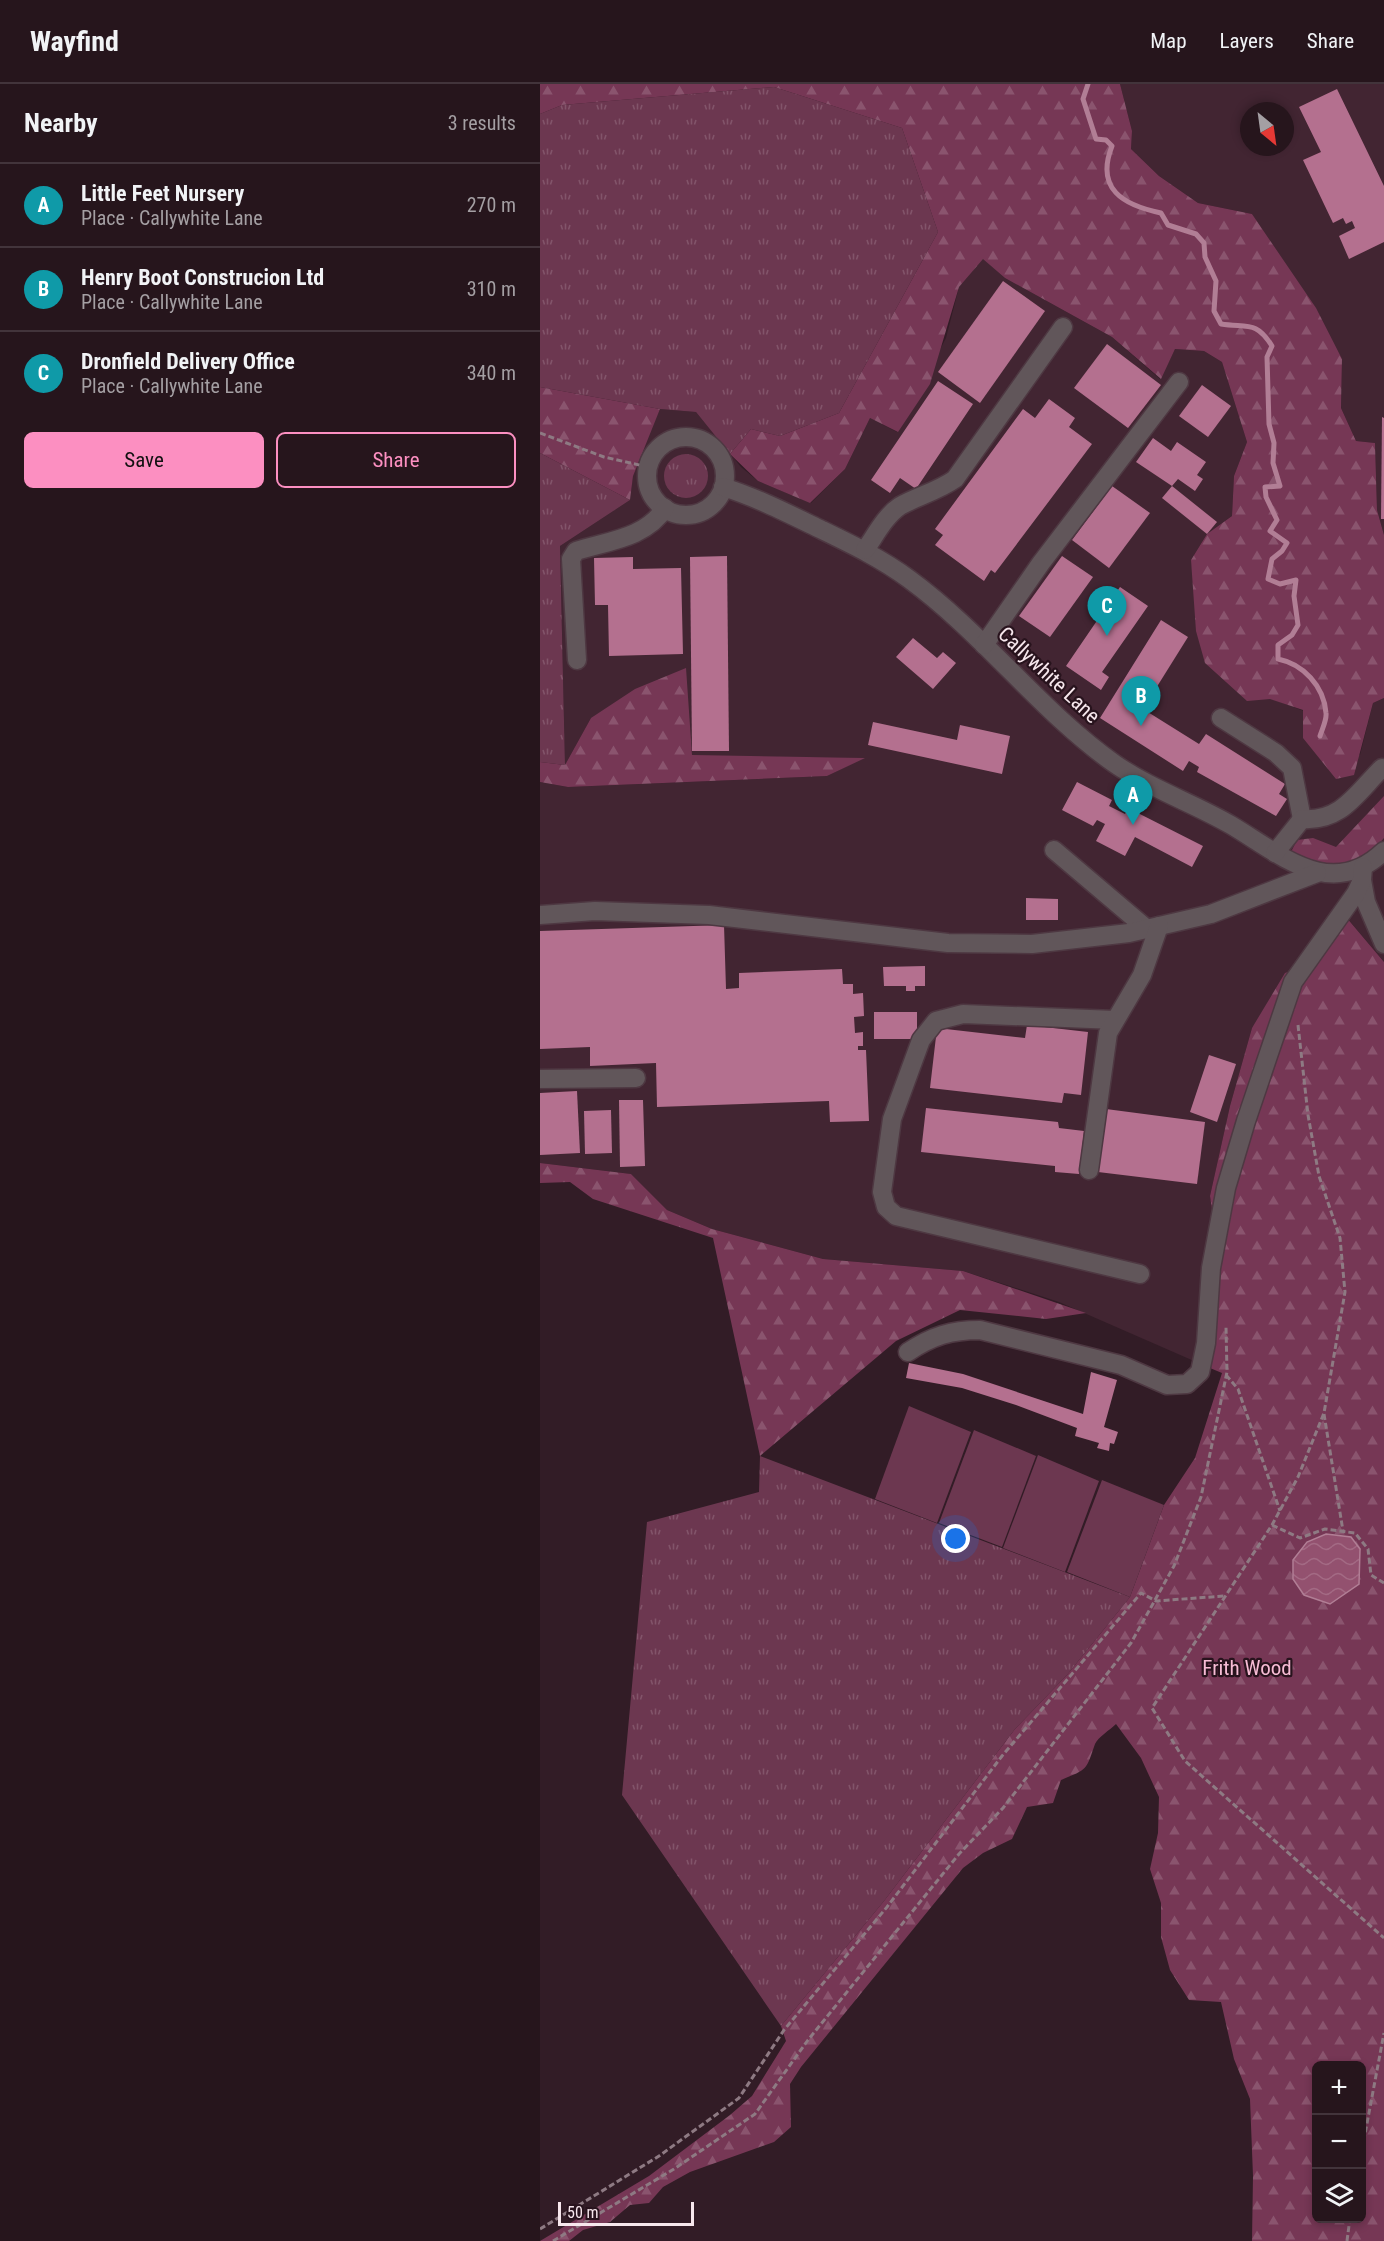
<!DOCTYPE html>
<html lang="en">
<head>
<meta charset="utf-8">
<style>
	:root { --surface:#26151c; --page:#322229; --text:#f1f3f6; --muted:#a49fa3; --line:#42343b; --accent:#fc8fc1 }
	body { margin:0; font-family:"Roboto Condensed",sans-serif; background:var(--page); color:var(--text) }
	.controls { position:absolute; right:18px; bottom:18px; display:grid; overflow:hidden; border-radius:9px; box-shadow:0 3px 9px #0003 }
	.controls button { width:54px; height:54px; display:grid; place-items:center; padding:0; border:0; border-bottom:2px solid var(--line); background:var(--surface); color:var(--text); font:30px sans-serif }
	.compass { position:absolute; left:700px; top:18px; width:54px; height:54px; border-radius:50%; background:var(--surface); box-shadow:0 3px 9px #0003; rotate:151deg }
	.scale { position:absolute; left:18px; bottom:15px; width:136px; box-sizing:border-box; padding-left:6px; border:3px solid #f7e7ed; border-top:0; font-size:16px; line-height:21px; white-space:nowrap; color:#f7e7ed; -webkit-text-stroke:4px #28131d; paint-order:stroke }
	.you { position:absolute; left:416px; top:1455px; width:21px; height:21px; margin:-15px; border:4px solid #fff; border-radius:50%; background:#1a73e8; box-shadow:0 0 0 9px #1a73e833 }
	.badge { display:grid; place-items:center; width:39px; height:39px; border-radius:50%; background:var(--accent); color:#fff; font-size:20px; font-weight:700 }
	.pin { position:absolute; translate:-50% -50px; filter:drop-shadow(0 2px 3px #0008) }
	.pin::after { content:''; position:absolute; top:32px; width:21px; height:18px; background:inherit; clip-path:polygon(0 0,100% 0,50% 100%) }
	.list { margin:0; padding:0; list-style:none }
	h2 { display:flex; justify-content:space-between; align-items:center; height:78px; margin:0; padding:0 24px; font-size:26px }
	h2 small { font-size:20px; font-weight:400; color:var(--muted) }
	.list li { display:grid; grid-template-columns:39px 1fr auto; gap:18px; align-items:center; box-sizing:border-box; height:84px; padding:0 24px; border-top:2px solid var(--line) }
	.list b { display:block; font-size:22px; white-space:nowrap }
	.list p { margin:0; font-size:20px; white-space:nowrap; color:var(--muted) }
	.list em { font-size:20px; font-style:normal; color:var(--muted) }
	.actions { display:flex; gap:12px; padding:18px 24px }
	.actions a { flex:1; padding:14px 0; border:2px solid var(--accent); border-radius:9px; text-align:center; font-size:21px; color:var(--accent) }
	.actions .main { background:var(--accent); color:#111 }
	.icon { flex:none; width:33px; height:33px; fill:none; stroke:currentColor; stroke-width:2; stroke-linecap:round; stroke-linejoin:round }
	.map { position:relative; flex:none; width:844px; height:2157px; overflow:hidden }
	header { display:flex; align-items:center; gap:36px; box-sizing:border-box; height:84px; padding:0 30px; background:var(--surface); border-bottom:2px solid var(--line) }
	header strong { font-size:28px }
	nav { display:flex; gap:33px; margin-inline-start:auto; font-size:21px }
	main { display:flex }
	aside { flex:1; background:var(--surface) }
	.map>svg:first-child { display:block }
</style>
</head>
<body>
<header>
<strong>Wayfind</strong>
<nav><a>Map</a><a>Layers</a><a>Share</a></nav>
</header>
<main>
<aside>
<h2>Nearby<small>3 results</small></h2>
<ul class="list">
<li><span class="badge" style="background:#0f9aa8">A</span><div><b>Little Feet Nursery</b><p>Place · Callywhite Lane</p></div><em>270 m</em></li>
<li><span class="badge" style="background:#0f9aa8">B</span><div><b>Henry Boot Construcion Ltd</b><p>Place · Callywhite Lane</p></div><em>310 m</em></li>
<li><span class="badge" style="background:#0f9aa8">C</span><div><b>Dronfield Delivery Office</b><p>Place · Callywhite Lane</p></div><em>340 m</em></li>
</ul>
<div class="actions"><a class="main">Save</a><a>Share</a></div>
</aside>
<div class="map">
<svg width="844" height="2157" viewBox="0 0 844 2157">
	<defs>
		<pattern id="grass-tufts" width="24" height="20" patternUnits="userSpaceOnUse" patternTransform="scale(1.5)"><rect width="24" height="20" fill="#6c3750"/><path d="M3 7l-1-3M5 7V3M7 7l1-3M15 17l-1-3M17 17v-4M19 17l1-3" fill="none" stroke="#82546a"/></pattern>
		<pattern id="forest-firs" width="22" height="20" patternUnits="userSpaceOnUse" patternTransform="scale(1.5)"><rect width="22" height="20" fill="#763755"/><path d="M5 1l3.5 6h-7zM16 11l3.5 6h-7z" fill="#8a546e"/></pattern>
		<pattern id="water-waves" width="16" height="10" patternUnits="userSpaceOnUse" patternTransform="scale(1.5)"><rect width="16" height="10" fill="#93516f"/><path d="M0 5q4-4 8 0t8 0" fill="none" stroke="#a36a84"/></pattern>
	</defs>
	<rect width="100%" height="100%" fill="#321c26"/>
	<g fill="#422532" fill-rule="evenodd">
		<path d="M 580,0 L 844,0 L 844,451 L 837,426 L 835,359 L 816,357 L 801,324 L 802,275 L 712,130 L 658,119 L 619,92 L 591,65 L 592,47 ZM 709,27 L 745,27 L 745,63 L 709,63 Z"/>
		<polygon points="443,174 465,194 572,253 620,295 635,265 664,267 682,278 707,358 694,392 692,432 667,450 651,476 654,498 730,614 764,627 820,671 833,619 844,614 844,878 807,834 712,944 690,1022 670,1112 678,1165 670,1284 519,1218 423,1187 283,1175 172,1145 127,1126 91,1090 0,1079 0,698 28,703 287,692 323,674 152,672 152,667 51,634 25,681 20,462 90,416 94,382 120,325 156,328 201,383 218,397 271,419 305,385 330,334 357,348 406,254 419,203"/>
	</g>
	<g fill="url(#grass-tufts)">
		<polygon points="234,3 362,44 398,148 299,329 240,352 211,345 190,370 156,328 120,325 0,303 0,30 22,21"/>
		<polygon points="0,369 90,416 20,462 25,681 0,678"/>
		<circle cx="146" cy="392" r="22"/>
		<polygon points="220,1372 590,1513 527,1591 475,1645 344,1817 241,1942 82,1711 107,1438 219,1408"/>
	</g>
	<g fill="url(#forest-firs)" fill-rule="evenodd">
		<polygon points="0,0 580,0 592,47 591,65 619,92 658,119 712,130 776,224 802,275 801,324 816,357 835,359 837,426 844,451 844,614 833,619 814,691 796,695 763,654 763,626 730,615 707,617 665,579 656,547 651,476 667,450 692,432 694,392 707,358 682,278 664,267 635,265 621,295 572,253 465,194 443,175 419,203 390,300 358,348 330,334 305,385 270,419 218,397 190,370 211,345 240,352 299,329 398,148 362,44 234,3 22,21 0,30"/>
		<polygon points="0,303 120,325 93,392 90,416 0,369"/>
		<polygon points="146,584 152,671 325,674 287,692 28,703 0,698 0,678 25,681 51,634 95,605"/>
		<path d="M 844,712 L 844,754 C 827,773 808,780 784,786 L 750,770 L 757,756 L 773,754 L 796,763 Z"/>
		<path d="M 806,833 L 844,878 L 844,2157 L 712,2157 L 713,2092 L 710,2015 L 694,1975 L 681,1918 L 649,1916 L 630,1886 L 621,1853 L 621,1819 L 610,1785 L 618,1749 L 619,1713 L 601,1674 L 576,1640 C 570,1646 558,1653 555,1660 C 546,1686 548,1685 521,1696 L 513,1719 L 487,1723 L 472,1755 L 443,1769 L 423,1784 L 261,1983 L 250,2000 L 251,2043 L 234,2058 L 150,2088 L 123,2103 L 109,2119 L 90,2121 L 70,2138 L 43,2146 L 29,2157 L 0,2157 L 109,2092 L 190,2031 L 212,2012 L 246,1957 L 241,1942 L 344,1817 L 475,1645 L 527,1591 L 590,1513 L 624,1421 L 655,1374 L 682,1289 L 670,1284 L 678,1165 L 670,1112 L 690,1022 L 712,944 L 745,889 L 771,880 ZM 776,1982 L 822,1982 L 822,2134 L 776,2134 Z"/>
		<polygon points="0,1079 91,1090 127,1126 172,1145 283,1175 423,1187 546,1229 506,1235 420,1226 356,1257 220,1372 173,1154 53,1115 30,1098 0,1099"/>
	</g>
	<g fill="#6c3750">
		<polygon points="369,1322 431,1348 397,1439 335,1415"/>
		<polygon points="434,1346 496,1372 462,1463 399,1439"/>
		<polygon points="498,1371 559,1397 525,1488 463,1464"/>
		<polygon points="562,1396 624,1421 590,1513 527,1488"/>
	</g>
	<polygon fill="url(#water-waves)" stroke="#b17e95" stroke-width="1.5" points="786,1450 811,1453 820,1465 819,1500 790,1520 764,1511 753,1495 753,1476 767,1458"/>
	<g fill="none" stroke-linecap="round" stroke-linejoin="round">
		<path stroke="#b17e95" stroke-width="5" d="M 548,0 L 543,15 L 556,55 L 566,56 L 572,62 C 555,105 583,121 621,129 L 628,141 L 656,150 L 664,159 L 665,173 L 676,197 L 674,227 L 681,240 C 707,244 716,236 732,262 L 727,273 L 729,340 L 734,359 L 733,379 L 740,402 L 725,403 L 726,413 L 737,436 L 730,447 L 747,459 L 742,467 L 732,475 L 728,495 L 740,500 L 756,496 L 754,512 L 758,541 L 752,551 L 738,561 L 738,575 C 763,580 784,602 786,629 C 787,636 782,645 780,652"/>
	</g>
	<g fill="#b4708f">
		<polygon points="797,5 844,102 844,158 809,175 799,152 815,144 812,137 806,140 803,134 793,139 763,76 781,68 759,23"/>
		<polygon points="463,197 505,227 440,319 398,288"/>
		<polygon points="567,260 621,301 588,344 534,304"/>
		<polygon points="398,297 433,320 376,405 360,394 350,409 331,396"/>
		<polygon points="662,301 691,322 668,353 639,332"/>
		<polygon points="509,315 535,334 529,343 552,360 455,489 451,486 444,497 395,461 403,451 395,445 483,325 495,334"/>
		<polygon points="842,333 844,334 844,435 841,435"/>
		<polygon points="613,354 631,367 637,358 666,378 657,391 663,395 655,407 638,395 632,402 596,378"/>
		<polygon points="572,402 610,429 569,484 532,456"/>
		<polygon points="632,402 677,438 667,450 622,414"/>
		<polygon points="187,472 189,667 152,667 150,473"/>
		<polygon points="522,472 553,493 510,553 479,532"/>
		<polygon points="93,473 93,485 141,484 143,570 69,572 68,521 55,521 54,474"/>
		<polygon points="580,503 608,522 562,588 569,593 561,606 526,582"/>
		<polygon points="621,536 648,553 603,625 659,660 666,650 745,700 739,710 747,715 736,732 657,688 659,683 649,677 643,687 560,634"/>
		<polygon points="373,554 397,574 403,568 416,579 393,605 356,573"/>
		<polygon points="333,638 417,656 420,641 470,652 462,690 328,661"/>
		<polygon points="537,698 572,716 569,722 585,730 588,724 663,762 652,783 595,753 585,772 556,757 565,740 557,736 553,742 522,726"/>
		<polygon points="486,814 518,815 518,836 486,836"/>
		<polygon points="184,841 186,905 199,904 199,889 302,885 303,900 313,900 313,910 323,909 324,932 314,933 315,949 323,948 323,962 318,962 318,966 326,966 329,1037 290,1038 289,1017 117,1023 116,979 50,982 50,963 0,965 0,847"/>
		<polygon points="385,882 385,902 375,902 375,907 366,907 366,902 344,902 343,883"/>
		<rect x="334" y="928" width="43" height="27"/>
		<polygon points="487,941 548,948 541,1011 524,1009 522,1019 390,1004 397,944 485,954"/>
		<polygon points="669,971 696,980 677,1038 650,1028"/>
		<polygon points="37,1007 40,1069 0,1071 0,1009"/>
		<polygon points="79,1016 103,1016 105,1082 80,1083"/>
		<polygon points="386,1024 518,1038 519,1044 544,1047 539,1090 515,1088 515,1082 381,1068"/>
		<polygon points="566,1025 665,1038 657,1100 558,1088"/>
		<polygon points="71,1026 72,1069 45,1070 44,1027"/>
		<polygon points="369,1279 423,1290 543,1330 551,1288 577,1296 564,1343 578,1348 574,1360 570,1359 569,1367 557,1364 559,1359 535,1352 537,1344 476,1321 422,1304 366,1294"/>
	</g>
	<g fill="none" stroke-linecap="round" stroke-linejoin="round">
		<g stroke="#4e3842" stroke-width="21">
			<g id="minor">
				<circle cx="146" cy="392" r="39"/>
				<path d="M 183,403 C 218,414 249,430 282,446 C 313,461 342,475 369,495 C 444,550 500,627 575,680 C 611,705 653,719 691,741 C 740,770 791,818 844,767"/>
				<path d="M 325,466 C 335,452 345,432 360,422 C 378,412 398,407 415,395 L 523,243"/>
				<polyline points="444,561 501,479 639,298"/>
				<path d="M 37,576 L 31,475 L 36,467 C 68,457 106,454 125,424"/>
				<polyline points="681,634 736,669 752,684 762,735"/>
				<polyline points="514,766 607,845"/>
				<path d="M 735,769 L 762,735 C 801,738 816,710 842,684"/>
				<polyline points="822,796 826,818 844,860"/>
				<polyline points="0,831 55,827 169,831 408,859 492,860 589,849 671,830 777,789"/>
				<polyline points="575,936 423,930 396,937 381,956 352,1035 342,1108 346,1123 356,1132 600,1190"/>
				<polyline points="0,995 96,994"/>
				<polyline points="549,1086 568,949 602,891 619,842"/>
				<path d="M 368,1268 C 392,1252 411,1246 440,1246 L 581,1281 L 627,1301 L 647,1300 L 660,1288 L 666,1259 L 671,1184 L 686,1104 L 706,1037 L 753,898 L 816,809 L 822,796 L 823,783"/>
			</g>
		</g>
		<g stroke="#8e7a83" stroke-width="3" stroke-dasharray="6 3" stroke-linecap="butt">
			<polyline points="0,349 64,373 108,383"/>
			<polyline points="758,941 768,1031 779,1092 800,1154 805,1208 784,1329 758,1393 732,1441 612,1624 645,1677 844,1854"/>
			<polyline points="686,1291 698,1305 740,1427"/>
			<polyline points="784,1330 803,1447"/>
			<polyline points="732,1441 760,1454 785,1445 815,1449 828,1465 831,1491 844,1499"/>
			<polyline points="822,2066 844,1949"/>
			<polyline points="0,2145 119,2072 199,2014 244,1946 347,1823 462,1672 601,1509 616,1517 684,1512"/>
			<polyline points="13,2157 134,2085 215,2030 268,1956 419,1770 463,1724 591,1559 634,1482 661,1413 687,1288 686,1243"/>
			<polyline points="807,2157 810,2134"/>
		</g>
		<use href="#minor" stroke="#61565a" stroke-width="18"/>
	</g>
	<g text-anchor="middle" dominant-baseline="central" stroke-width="4.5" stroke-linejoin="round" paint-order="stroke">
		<g font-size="21" fill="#f7e7ed" stroke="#28131d">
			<text transform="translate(509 591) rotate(43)">Callywhite Lane</text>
		</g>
		<g font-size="21" fill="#f7bcd5" stroke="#28131d">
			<text x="707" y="1584">Frith Wood</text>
		</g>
	</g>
</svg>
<div class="controls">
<button>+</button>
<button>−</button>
<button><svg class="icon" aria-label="layers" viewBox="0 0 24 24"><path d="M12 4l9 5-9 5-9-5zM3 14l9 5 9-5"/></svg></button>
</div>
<svg class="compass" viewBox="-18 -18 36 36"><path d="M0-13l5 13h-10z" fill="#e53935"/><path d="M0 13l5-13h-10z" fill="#a49fa3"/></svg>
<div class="scale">50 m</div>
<div class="you"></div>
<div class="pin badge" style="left:593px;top:741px;background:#0f9aa8">A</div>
<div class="pin badge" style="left:601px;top:642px;background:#0f9aa8">B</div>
<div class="pin badge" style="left:567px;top:552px;background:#0f9aa8">C</div>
</div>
</main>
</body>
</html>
